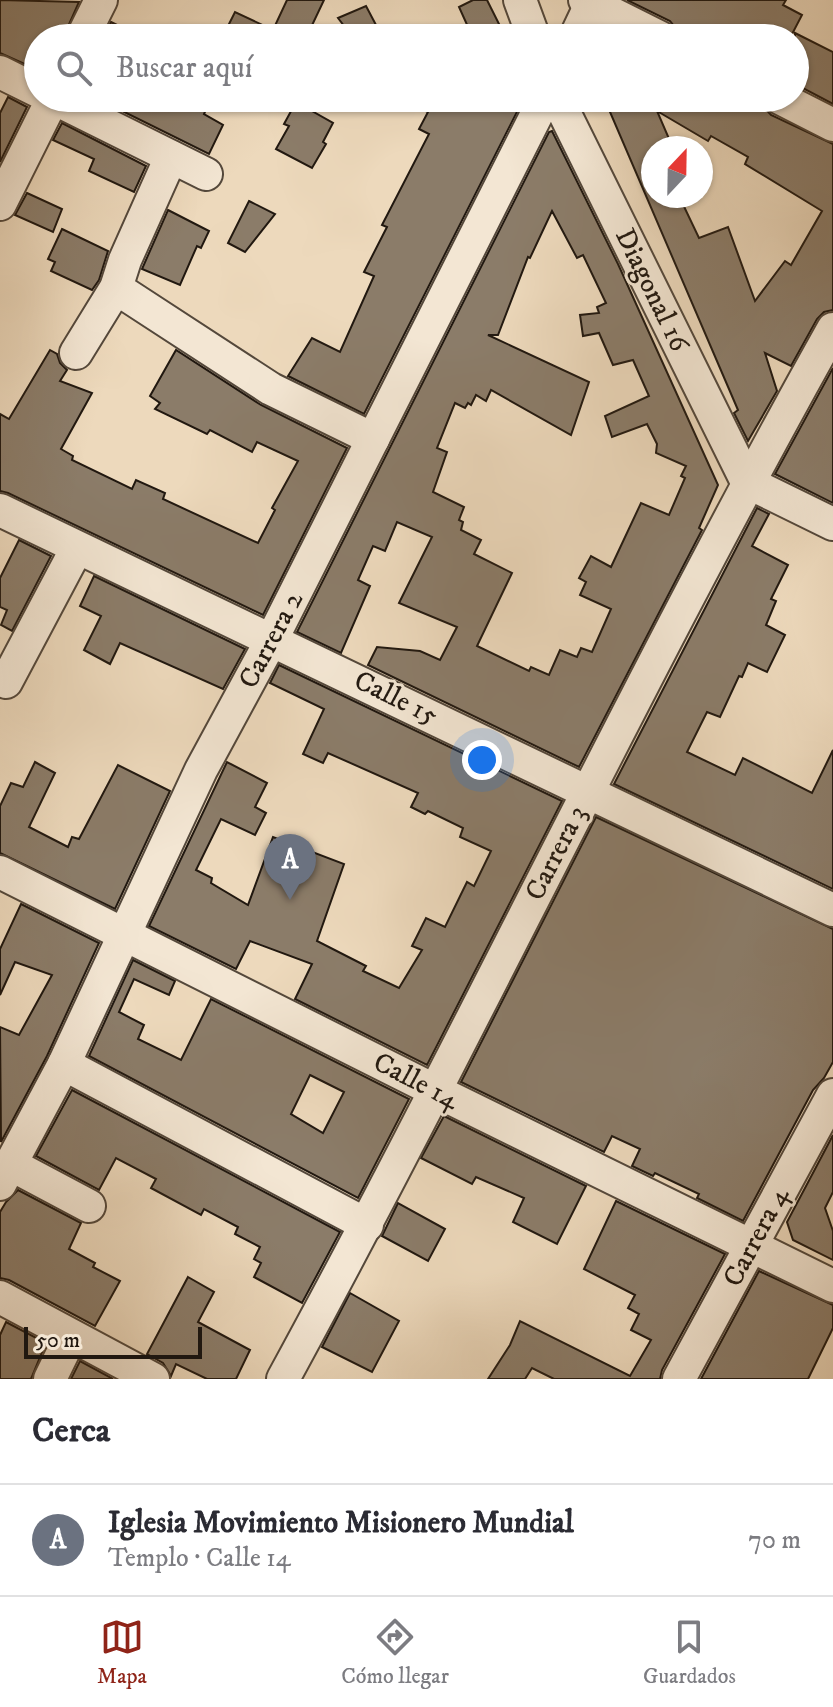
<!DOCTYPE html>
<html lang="es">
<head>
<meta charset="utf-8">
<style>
	:root { --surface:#fff; --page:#f7f7f7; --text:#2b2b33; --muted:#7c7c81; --line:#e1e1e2; --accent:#8f2418 }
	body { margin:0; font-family:"IM FELL DW Pica",serif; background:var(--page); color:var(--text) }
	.compass { position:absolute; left:641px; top:136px; width:72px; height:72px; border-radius:50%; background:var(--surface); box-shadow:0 2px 6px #0004; rotate:22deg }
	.scale { position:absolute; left:24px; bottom:20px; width:178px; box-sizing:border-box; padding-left:8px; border:4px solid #211810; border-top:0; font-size:22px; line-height:28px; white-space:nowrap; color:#211810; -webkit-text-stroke:6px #f3e6d3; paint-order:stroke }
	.you { position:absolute; left:482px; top:760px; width:28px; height:28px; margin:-20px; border:6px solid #fff; border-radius:50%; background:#1a73e8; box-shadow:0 0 0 12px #1a73e833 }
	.badge { display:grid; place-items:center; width:52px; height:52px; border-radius:50%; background:var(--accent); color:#fff; font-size:26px; font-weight:700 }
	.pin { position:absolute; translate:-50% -66px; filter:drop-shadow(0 2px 4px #0008) }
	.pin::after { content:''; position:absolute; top:42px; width:28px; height:24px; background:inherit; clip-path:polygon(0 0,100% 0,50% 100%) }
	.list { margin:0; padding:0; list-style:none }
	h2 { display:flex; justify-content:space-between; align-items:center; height:104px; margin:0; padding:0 32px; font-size:34px }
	h2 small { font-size:26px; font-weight:400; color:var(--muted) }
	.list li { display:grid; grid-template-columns:52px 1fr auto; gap:24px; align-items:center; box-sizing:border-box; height:112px; padding:0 32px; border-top:2px solid var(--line) }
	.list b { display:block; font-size:30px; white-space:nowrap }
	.list p { margin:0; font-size:26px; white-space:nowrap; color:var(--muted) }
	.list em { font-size:26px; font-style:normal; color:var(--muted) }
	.icon { flex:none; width:44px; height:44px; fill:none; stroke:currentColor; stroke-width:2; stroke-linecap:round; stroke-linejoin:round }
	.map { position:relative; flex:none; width:833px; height:1379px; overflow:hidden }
	.search { position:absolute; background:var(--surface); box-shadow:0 2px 6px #0004; left:24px; right:24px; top:24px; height:88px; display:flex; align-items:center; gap:20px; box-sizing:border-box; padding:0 28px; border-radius:44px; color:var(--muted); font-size:30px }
	.sheet { height:216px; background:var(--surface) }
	nav { display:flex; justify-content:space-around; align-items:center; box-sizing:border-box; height:112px; border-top:2px solid var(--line); background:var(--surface); font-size:22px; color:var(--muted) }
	nav a { display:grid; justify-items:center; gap:4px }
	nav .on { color:var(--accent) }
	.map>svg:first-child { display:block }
</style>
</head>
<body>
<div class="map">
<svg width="833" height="1379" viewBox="0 0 833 1379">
	<rect width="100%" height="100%" fill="#edd9bc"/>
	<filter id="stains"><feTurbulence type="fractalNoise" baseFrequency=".0025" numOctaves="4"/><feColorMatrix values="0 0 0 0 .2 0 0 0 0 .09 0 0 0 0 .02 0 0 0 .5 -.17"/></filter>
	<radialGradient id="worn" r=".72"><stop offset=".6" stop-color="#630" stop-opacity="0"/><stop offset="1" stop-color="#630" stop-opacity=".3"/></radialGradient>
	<g fill="#8b7c69" stroke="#211810" stroke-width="2" fill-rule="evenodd">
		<polygon points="0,0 79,2 63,38 38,38 38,70 0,53"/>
		<polygon points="287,0 324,0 306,38 222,38 235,12 273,30"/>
		<polygon points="473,0 487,0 506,38 473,38 459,7"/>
		<polygon points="627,0 786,0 783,5 802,15 790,38 693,38 678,31 670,21"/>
		<polygon points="366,6 376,25 351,35 338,18"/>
		<polygon points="111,22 143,38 103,38"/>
		<polygon points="795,33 833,52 833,104 795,84"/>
		<polygon points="8,97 27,107 0,162 0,113"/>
		<polygon points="96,98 211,98 204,114 223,125 209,154"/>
		<polygon points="398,98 524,98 364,414 288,376 312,338 340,352 374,276 364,272 387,227 382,225 429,134 419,129 428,112"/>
		<path d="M 604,98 L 747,98 L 763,106 L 771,115 L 833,144 L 833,310 L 824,312 L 817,319 L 791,366 L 765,353 L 777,391 L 748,441 L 734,413 L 738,410 ZM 657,111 L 708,141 L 711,136 L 748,157 L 745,164 L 822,211 L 791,265 L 785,261 L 755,301 L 728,227 L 699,238 L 679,196 L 653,196 L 653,148 L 673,148 Z"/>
		<polygon points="296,102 333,123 323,142 326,144 312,168 276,149 289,126 284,124"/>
		<polygon points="62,123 146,166 134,192 89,171 94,159 53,140"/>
		<path d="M 552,131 L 618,264 L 718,485 L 699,528 L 702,530 L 579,767 L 368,665 L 377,647 L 420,651 L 440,660 L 457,627 L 399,603 L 432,537 L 397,522 L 385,551 L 373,546 L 358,580 L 370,586 L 341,653 L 297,632 L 549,132 ZM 552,211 L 577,258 L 583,255 L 606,303 L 597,307 L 599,313 L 580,315 L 583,336 L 599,333 L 613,365 L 633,360 L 649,396 L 605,416 L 612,437 L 647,424 L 657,444 L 656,453 L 686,466 L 681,476 L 685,478 L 669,515 L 641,503 L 611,567 L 591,556 L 579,578 L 586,582 L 580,595 L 611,609 L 592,652 L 581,648 L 577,657 L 560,650 L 549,675 L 531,667 L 529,671 L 477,646 L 512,573 L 474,554 L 481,540 L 461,530 L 463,522 L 459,520 L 464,507 L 433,492 L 447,452 L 437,448 L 455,403 L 465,408 L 468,403 L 471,405 L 476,395 L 486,401 L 491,390 L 571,435 L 589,382 L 488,335 L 498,335 L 528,257 L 530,258 Z"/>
		<polygon points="27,193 62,209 53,232 15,215"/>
		<polygon points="249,201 275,214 245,252 228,243"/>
		<polygon points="168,210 209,231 201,248 197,246 180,285 142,269"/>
		<polygon points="62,229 108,251 99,280 92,290 51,271 55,262 48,259"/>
		<polygon points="50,350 57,354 60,363 67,370 60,381 92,393 61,449 73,456 72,460 132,489 136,480 165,493 163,499 258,543 275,510 272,508 298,461 257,442 252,452 210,430 207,434 155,409 160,403 150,396 176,350 261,405 347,448 263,615 8,493 0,491 0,414 9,419"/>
		<polygon points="833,368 833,503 775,474"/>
		<polygon points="757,508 769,514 752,546 788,565 771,599 776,601 766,625 785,635 767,672 748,663 742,677 739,676 720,717 707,712 687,752 735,775 743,758 812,793 833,750 833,889 614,784"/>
		<polygon points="19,540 51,556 12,631 1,625 7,610 0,607 0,578"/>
		<polygon points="94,576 245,649 223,689 120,643 110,664 84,650 101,616 80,606"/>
		<polygon points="279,665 562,801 427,1065 295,999 312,964 250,941 236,969 149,926 227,762 267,783 255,807 266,813 255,835 221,819 196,870 212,878 211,883 248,905 273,837 344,864 317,941 366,966 363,971 399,988 422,950 412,946 426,918 445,927 467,882 474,886 491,851 460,837 463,828 428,811 425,814 411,807 418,793 328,753 323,763 303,754 324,709 270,683"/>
		<polygon points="35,762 55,773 29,827 68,847 72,837 79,839 118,765 170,791 115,909 0,853 0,806 11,783 23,787"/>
		<polygon points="596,817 833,929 833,1062 824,1078 813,1090 743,1221 697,1198 699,1194 655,1173 653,1176 632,1166 640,1149 612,1136 604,1152 461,1082"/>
		<polygon points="21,904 99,943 47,1056 1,1142 0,1027 19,1035 52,975 15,962 0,995 0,949"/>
		<path d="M 133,960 L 175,981 L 169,995 L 134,979 L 119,1012 L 144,1025 L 138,1039 L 181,1060 L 211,999 L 409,1099 L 358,1198 L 89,1056 ZM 310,1075 L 344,1092 L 323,1133 L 291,1114 Z"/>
		<polygon points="72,1090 340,1232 302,1303 254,1277 261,1263 254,1259 260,1247 235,1234 238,1227 204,1209 201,1215 151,1188 156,1179 116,1158 99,1190 36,1156"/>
		<polygon points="444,1116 586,1186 557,1244 513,1222 524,1198 476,1177 472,1184 421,1158"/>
		<polygon points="833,1135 833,1192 825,1208 833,1231 833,1260 793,1240 787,1222"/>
		<polygon points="18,1190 81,1223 69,1249 95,1263 93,1267 120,1281 95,1326 9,1280 0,1278 0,1212 6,1202"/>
		<polygon points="616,1201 725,1254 662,1370 660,1379 554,1379 532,1368 525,1379 488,1379 510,1345 520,1321 630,1376 651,1340 631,1330 639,1314 628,1308 635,1295 584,1269"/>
		<polygon points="398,1203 445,1229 428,1261 382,1236"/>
		<polygon points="759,1271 833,1305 833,1328 808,1379 701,1379"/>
		<polygon points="188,1277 214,1292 198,1322 250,1350 236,1379 207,1379 176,1364 171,1376 163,1363 147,1354"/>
		<polygon points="350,1293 399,1321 372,1372 322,1347"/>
		<polygon points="6,1322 46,1343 31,1379 0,1379 0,1335"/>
		<polygon points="80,1361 113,1379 71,1379"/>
	</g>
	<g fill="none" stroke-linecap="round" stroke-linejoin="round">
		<g stroke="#54483b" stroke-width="36">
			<g id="minor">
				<polyline points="520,0 534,38"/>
				<polyline points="585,0 661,38"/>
				<polyline points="82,38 101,0"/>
				<polyline points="575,38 593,0"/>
				<polyline points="0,72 38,91"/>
				<polyline points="557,98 747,482 833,524"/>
				<polyline points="780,98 833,125"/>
				<polyline points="0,204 53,98 206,174"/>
				<polyline points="116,288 271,389 373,439"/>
				<polyline points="76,353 116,288 125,260 171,157"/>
				<polyline points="0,510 833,910"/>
				<polyline points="6,682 77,548"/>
				<polyline points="0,872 436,1091 833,1286"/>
				<polyline points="64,1064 367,1225"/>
				<polyline points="10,1164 89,1206"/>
				<polyline points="0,1184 64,1064 201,770 272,639 545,98"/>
				<polyline points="0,1297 153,1379"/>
				<polyline points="50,1379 71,1336"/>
				<path d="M 283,1379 C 472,1032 640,674 833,329"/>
				<polyline points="679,1379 833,1095"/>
			</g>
		</g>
		<use href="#minor" stroke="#f3e6d3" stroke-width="32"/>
	</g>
	<g text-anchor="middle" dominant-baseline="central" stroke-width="6" stroke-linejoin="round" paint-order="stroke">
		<g font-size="28" fill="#211810" stroke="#f3e6d3">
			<text transform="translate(652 290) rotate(64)">Diagonal 16</text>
			<text transform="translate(271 640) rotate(-62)">Carrera 2</text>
			<text transform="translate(396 698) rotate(26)">Calle 15</text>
			<text transform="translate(556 853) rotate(-63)">Carrera 3</text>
			<text transform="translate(416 1081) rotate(27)">Calle 14</text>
			<text transform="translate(756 1237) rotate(-62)">Carrera 4</text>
		</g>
	</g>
	<rect width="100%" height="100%" filter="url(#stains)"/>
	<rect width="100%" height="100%" fill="url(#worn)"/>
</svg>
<svg class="compass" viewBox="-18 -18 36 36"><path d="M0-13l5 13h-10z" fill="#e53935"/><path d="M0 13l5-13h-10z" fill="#7c7c81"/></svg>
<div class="scale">50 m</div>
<div class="you"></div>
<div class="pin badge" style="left:290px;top:900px;background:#6b7280">A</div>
<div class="search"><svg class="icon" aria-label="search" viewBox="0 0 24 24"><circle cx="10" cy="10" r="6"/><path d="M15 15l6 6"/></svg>Buscar aquí</div>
</div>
<section class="sheet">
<h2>Cerca<small></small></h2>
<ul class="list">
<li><span class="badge" style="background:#6b7280">A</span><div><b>Iglesia Movimiento Misionero Mundial</b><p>Templo · Calle 14</p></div><em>70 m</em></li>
</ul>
</section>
<nav>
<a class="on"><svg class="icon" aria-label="map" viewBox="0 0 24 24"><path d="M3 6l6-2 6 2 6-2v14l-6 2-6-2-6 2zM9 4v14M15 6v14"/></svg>Mapa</a>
<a><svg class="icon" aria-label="directions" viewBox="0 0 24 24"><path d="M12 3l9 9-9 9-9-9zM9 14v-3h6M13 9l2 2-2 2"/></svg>Cómo llegar</a>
<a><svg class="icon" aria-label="saved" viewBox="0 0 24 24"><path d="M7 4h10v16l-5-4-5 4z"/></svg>Guardados</a>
</nav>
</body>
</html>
